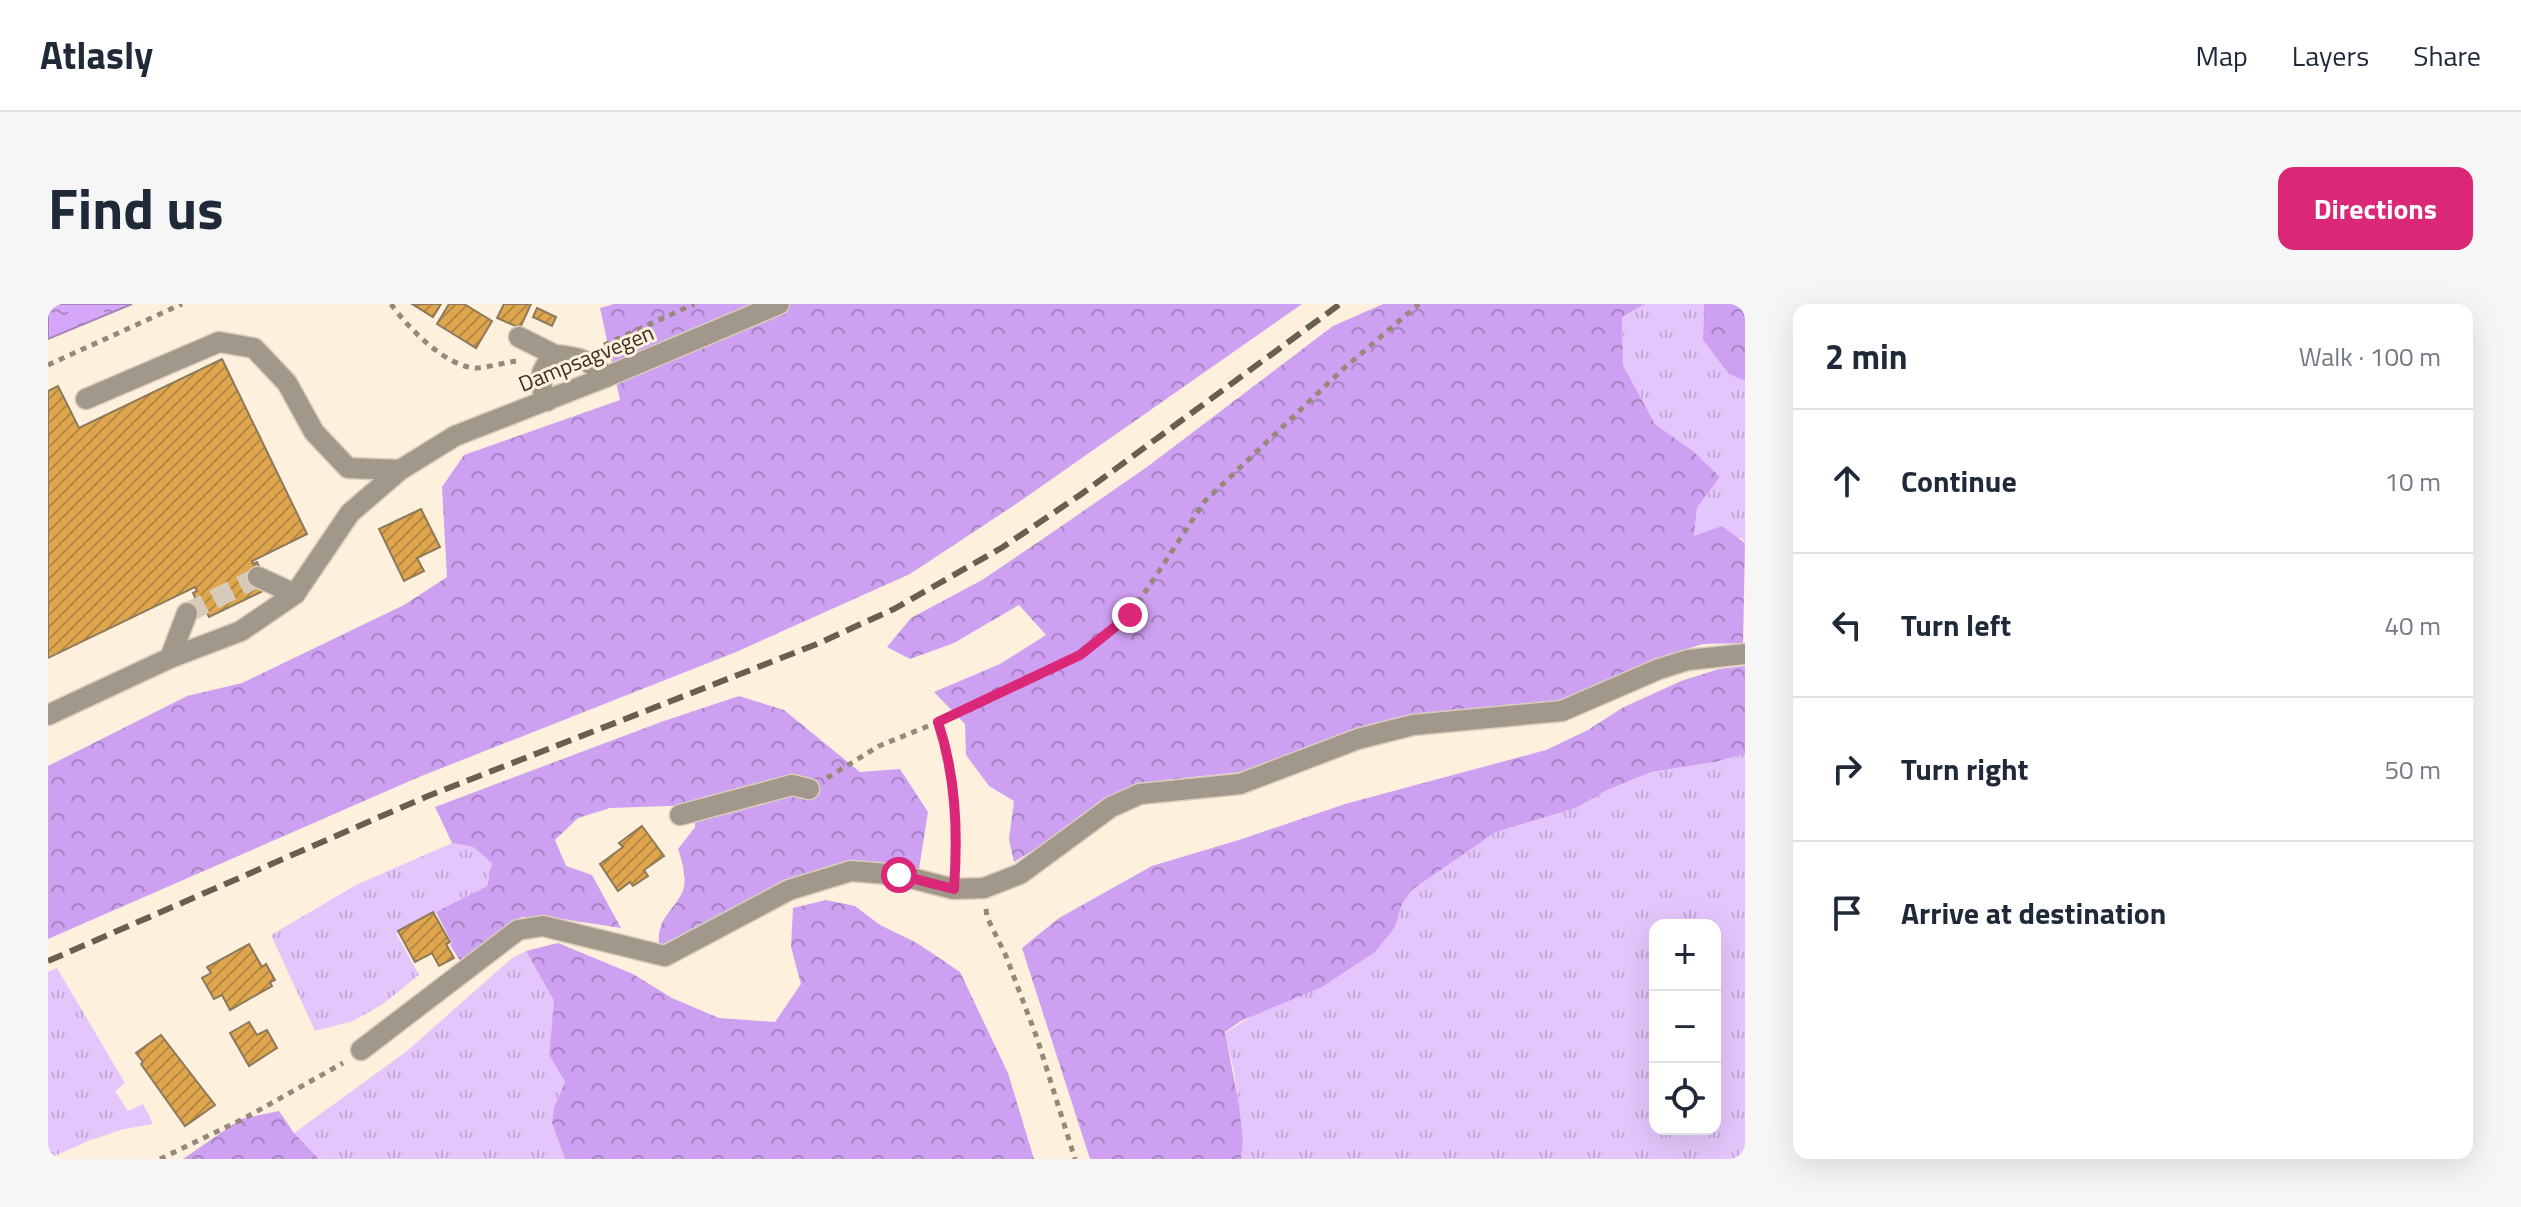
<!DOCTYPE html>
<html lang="en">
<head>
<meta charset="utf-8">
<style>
	:root { --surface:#fff; --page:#f6f6f7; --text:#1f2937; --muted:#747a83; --line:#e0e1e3; --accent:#db2777 }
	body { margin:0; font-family:"Titillium Web",sans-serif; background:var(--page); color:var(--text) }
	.controls { position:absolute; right:24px; bottom:24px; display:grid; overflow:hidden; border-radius:16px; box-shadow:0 8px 32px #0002 }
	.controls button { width:72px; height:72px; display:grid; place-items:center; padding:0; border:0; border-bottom:2px solid var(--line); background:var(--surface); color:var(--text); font:40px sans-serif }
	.stop { position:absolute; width:24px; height:24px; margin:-18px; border:6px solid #db2777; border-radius:50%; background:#fff }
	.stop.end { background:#db2777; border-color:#fff; box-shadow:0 2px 8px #0008 }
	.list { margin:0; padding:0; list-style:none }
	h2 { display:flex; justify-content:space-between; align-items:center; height:104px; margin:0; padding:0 32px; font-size:34px }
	h2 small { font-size:26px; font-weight:400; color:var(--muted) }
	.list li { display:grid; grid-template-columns:52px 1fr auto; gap:24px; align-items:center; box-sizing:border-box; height:144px; padding:0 32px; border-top:2px solid var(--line) }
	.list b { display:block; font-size:30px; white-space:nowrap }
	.list em { font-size:26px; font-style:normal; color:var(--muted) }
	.icon { flex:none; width:44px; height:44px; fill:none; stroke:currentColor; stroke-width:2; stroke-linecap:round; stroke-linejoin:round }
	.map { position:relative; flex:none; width:1697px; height:855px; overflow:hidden; border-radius:16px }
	header { display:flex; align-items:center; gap:48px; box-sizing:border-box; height:112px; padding:0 40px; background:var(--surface); border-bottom:2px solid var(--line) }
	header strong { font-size:38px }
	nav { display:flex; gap:44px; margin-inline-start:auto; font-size:28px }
	.intro { display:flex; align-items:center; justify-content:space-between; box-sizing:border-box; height:192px; padding:0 48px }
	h1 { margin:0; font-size:56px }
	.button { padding:20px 36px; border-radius:16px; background:var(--accent); color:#fff; font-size:28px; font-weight:700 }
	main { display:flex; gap:48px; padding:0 48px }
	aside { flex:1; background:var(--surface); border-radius:16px; box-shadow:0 8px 32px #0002 }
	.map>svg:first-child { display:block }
</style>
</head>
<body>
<header>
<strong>Atlasly</strong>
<nav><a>Map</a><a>Layers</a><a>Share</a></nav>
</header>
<div class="intro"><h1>Find us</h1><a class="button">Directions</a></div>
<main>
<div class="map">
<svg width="1697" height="855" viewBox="0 0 1697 855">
	<defs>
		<pattern id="grass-tufts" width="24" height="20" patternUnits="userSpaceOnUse" patternTransform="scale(2)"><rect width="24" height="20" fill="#e4c6fc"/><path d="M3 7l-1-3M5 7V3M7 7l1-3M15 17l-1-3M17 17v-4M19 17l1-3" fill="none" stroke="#c4aad8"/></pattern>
		<pattern id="forest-crowns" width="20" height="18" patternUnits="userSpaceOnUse" patternTransform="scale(2)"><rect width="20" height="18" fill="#cea0f2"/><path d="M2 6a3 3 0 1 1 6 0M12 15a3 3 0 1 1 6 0" fill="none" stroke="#a883c4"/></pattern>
		<pattern id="water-ripples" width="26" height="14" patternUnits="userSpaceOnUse" patternTransform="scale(2)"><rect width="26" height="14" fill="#d5a6f9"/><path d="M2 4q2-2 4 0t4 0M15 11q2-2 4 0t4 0" fill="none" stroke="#ae88c9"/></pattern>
		<pattern id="building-hatch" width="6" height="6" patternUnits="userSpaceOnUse" patternTransform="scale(2)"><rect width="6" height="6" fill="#dfa64e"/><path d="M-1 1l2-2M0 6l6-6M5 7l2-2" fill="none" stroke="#b68841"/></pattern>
	</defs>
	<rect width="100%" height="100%" fill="#fdf0dd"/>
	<g fill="url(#grass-tufts)" fill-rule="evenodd">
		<polygon points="1597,0 1656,0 1655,36 1681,69 1697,77 1697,239 1694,234 1646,233 1649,204 1672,173 1645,147 1607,120 1575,61 1574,13"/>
		<path d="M 1697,450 L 1697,855 L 1193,855 L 1195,836 L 1186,767 L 1177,729 L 1347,623 L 1354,600 L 1365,585 L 1448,528 L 1528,504 L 1559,486 L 1603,468 L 1667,458 ZM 1607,621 L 1667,621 L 1667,825 L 1607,825 Z"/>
		<polygon points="404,539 425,543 444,559 439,582 348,629 371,671 335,700 305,717 267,727 223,631 308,581"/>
		<polygon points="478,647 506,697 501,751 517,778 506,803 504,819 517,855 271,855 246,829 359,747 464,654"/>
		<polygon points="9,664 77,779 67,787 80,807 95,800 105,820 76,825 40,837 0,855 0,668"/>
	</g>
	<g fill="url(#forest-crowns)">
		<polygon points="566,0 1254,0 971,198 862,270 688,348 371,473 0,635 0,462 139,392 194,379 356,301 399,273 394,183 416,151 572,96 552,4"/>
		<polygon points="1335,0 1597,0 1574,13 1575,61 1607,120 1645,147 1672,173 1649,204 1646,232 1674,222 1697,239 1695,339 1655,340 1619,351 1507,398 1356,413 1202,467 1117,476 1077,485 1044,504 1015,528 966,558 961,535 966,497 941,482 918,451 917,420 886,388 952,360 998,331 971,301 906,339 862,355 839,343 863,314 934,276 1002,230 1099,163 1285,22"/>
		<polygon points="1656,0 1697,0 1697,77 1681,70 1655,36"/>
		<polygon points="1697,362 1697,450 1667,458 1603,468 1559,486 1528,504 1448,528 1365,585 1354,600 1347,623 1327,648 1274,683 1193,717 1177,728 1191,801 1195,836 1193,855 1042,855 974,644 1011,614 1104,562 1194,535 1297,500 1498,446 1540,426 1574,404 1633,377 1671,365"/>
		<path d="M 691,392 L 736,406 L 812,468 L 852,465 L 880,508 L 871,565 L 819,558 L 781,562 L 744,576 L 628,638 L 611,641 C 609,614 623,610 634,589 C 640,577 634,557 630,545 L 647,523 L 648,501 L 562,504 L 530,514 L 507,536 L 518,562 L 544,571 L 573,624 L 508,614 L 474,613 L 414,660 L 402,641 L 404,639 L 388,608 L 439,582 L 444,559 L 425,543 L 404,539 L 387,503 L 613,418 Z"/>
		<polygon points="778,596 807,602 832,621 869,639 912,668 960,769 986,855 517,855 504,819 506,803 517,778 501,751 506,697 478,647 510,639 585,670 624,694 671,714 727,718 753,680 743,643 745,604"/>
		<polygon points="231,807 246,829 271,855 135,855 193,815"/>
	</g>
	<polygon fill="url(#water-ripples)" stroke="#a683b9" stroke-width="2" points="0,0 84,0 0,35"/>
	<g fill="url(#building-hatch)" stroke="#8d795c" stroke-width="2">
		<polygon points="364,0 393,0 385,13"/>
		<polygon points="401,0 416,0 444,17 428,44 389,20"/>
		<polygon points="456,0 483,0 472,24 449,14"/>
		<polygon points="489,4 508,13 504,22 485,13"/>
		<polygon points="174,55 259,230 204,257 205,260 209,258 219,278 217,286 161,313 158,307 154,309 145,289 149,287 147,283 0,354 0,87 10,82 31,124"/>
		<polygon points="373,205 392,243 369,254 376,267 356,277 331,225"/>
		<polygon points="594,522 616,552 596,566 600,572 585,582 582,578 570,587 552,560 575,543 571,539"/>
		<polygon points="385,608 402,638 398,640 406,654 391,662 384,649 367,658 350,627"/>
		<polygon points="201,640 214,663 218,660 227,676 222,678 224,682 182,706 174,691 166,695 154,674 163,669 159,663"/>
		<polygon points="201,718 209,731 219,726 229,744 201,762 182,729"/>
		<polygon points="113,731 167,801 137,822 93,760 95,758 88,749"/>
	</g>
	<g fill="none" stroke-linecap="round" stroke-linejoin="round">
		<polyline stroke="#d6cab8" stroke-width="20" stroke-dasharray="20 10" stroke-linecap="butt" points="139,309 210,273"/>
		<g stroke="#dacdbc" stroke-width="23">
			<g id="minor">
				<polyline points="471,33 507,51"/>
				<polyline points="38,95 171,38 206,44 239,79 266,128 300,164 352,166"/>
				<path d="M 499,97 C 489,77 491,66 507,51 C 530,53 543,56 558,73"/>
				<polyline points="210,273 247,290"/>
				<polyline points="122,354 139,309"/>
				<polyline points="0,411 122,354 193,327 247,290 302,209 352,166 407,132 558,73 731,0"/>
				<polyline points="632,511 744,481 761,485"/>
				<polyline points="313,746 470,626 495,622 617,652 741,586 803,567 851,571 906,585 936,584 972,570 1063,503 1092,490 1192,480 1310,435 1365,421 1514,407 1611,365 1640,356 1697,350"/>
			</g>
		</g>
		<g stroke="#958a7a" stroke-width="5" stroke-dasharray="6 6" stroke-linecap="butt">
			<path d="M 343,0 C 359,23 399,64 429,64 C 442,63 455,59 468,57"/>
			<polyline points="556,41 646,0"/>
			<polyline points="0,61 134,0"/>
			<path d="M 890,418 C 906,465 911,514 908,564"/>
			<polyline points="779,474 831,442 890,418 1032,351 1082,311 1157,197 1294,66 1371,0"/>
			<polyline points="938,605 939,613 958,652 989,734 1027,855"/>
			<polyline points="112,855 197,814 295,759"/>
		</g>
		<use href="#minor" stroke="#a1988b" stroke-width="20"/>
		<polyline stroke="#695f51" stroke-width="6" stroke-dasharray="16 8" stroke-linecap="butt" points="0,657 380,492 769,340 846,305 955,243 1032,191 1292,0"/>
	</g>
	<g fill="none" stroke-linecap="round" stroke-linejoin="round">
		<path stroke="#db2777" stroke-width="10" d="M 851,571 L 906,585 C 910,528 908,472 890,418 L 1032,351 L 1082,311"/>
	</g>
	<g text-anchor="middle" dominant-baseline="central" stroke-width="6" stroke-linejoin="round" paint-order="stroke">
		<g font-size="22" fill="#393024" stroke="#fdf0dd">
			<text transform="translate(538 54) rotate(-22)">Dampsagvegen</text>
		</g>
	</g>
</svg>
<div class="controls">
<button>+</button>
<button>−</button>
<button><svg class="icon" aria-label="locate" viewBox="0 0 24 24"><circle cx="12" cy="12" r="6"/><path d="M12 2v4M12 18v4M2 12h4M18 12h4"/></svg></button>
</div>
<div class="stop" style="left:851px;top:571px"></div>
<div class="stop end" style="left:1082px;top:311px"></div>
</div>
<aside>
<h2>2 min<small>Walk · 100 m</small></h2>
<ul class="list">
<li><svg class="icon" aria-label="ahead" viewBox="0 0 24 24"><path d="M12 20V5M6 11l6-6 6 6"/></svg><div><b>Continue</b></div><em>10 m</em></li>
<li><svg class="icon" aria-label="left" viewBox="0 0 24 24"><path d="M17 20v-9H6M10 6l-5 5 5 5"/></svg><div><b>Turn left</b></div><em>40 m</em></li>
<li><svg class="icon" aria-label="right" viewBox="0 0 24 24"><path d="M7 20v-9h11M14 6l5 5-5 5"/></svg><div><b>Turn right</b></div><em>50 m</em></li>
<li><svg class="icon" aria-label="arrive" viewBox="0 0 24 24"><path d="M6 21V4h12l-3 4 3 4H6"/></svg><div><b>Arrive at destination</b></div></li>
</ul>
</aside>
</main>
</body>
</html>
